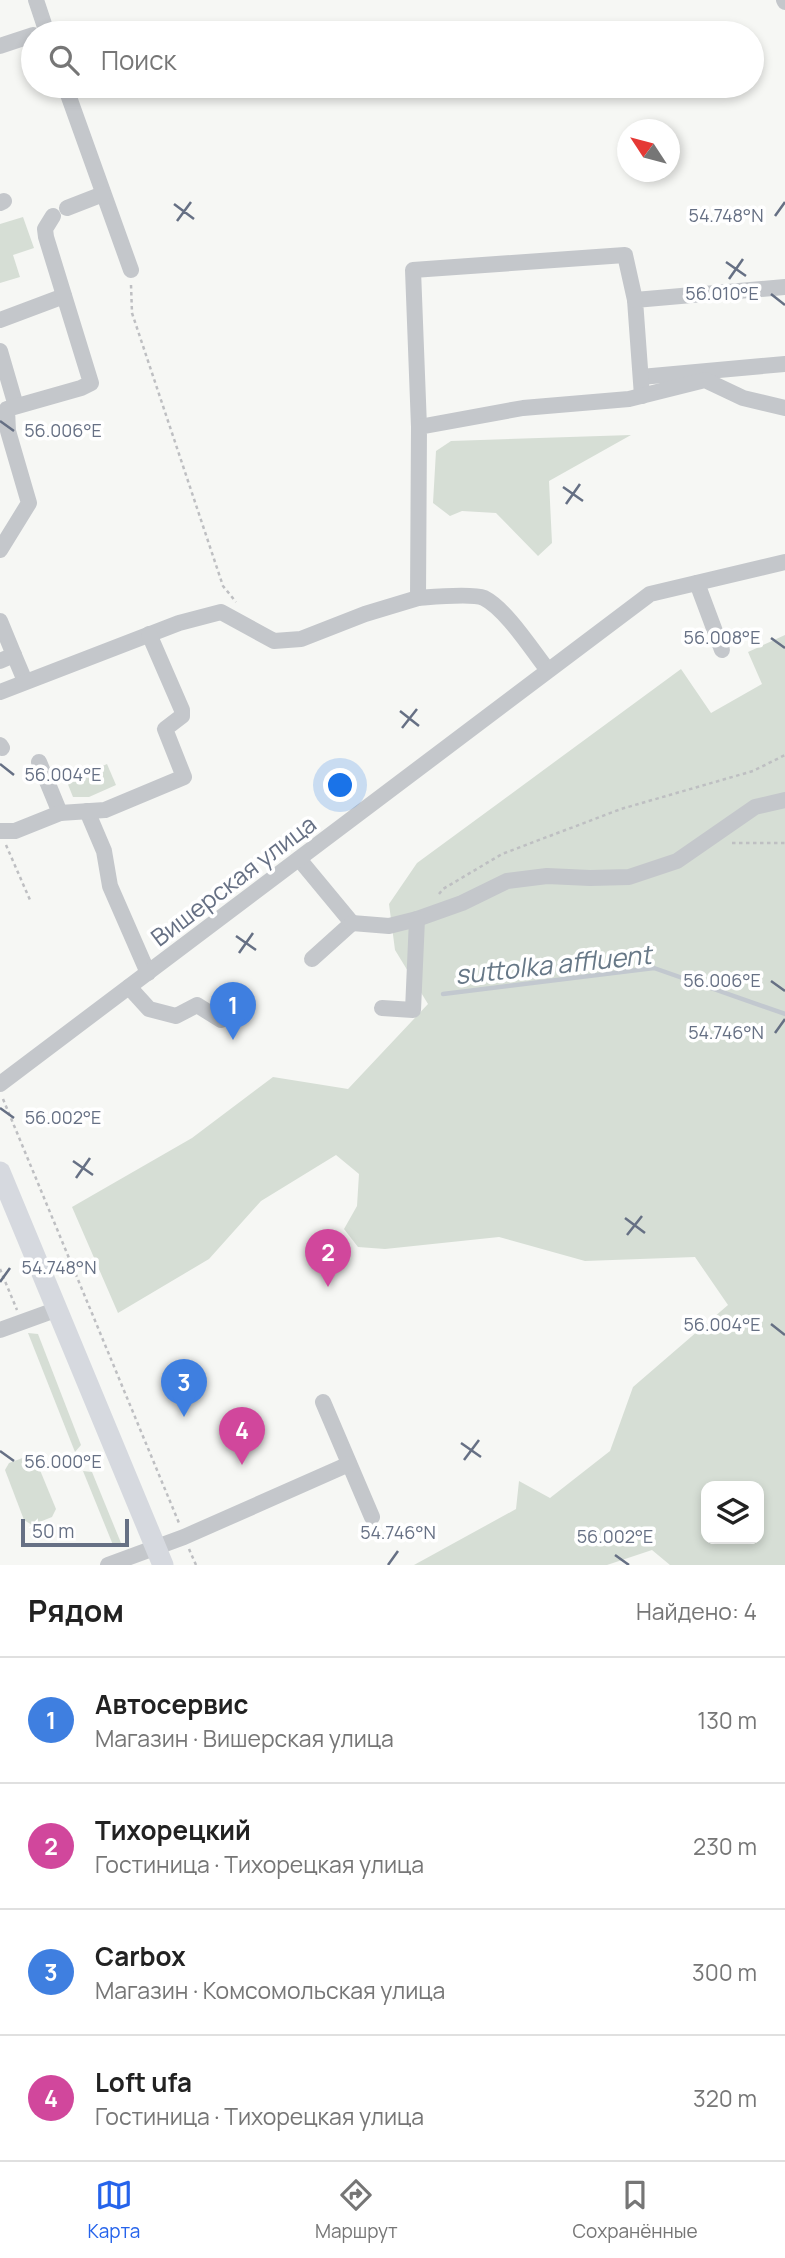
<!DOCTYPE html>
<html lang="ru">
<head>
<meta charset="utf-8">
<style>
	:root { --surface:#fff; --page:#f6f6f6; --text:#222; --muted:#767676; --line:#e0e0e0; --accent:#2563eb }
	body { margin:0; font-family:Manrope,sans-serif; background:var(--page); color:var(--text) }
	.controls { position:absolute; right:21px; bottom:21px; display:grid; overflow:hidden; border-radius:14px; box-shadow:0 4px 10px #0003 }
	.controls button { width:63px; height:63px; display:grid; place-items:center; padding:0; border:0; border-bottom:2px solid var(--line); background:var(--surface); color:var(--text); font:35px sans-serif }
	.compass { position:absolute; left:617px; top:119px; width:63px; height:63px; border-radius:50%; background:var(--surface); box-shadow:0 4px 10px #0003; rotate:306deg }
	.scale { position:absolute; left:21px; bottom:18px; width:108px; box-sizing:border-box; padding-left:7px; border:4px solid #667084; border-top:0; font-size:19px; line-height:24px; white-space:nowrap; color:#667084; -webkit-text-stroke:5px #fff; paint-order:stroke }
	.you { position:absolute; left:341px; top:786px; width:24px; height:24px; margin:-18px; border:5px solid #fff; border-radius:50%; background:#1a73e8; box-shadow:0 0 0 10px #1a73e833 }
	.badge { display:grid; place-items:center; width:46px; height:46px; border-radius:50%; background:var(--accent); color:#fff; font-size:23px; font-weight:700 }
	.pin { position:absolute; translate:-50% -58px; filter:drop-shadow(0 2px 4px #0008) }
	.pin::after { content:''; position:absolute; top:37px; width:24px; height:21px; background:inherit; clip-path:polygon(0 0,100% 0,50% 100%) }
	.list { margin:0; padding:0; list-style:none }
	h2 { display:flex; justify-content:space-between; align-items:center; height:91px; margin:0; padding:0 28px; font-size:30px }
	h2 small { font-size:23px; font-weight:400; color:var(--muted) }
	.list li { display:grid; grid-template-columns:46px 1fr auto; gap:21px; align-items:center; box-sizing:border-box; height:126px; padding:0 28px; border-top:2px solid var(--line) }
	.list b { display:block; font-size:26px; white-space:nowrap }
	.list p { margin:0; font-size:23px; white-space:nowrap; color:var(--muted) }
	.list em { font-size:23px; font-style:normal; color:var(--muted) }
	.icon { flex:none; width:38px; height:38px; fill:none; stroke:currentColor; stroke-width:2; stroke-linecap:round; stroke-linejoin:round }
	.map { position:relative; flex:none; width:785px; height:1565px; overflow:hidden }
	.search { position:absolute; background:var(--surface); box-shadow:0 4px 10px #0003; left:21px; right:21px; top:21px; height:77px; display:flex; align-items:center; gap:18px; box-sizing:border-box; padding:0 24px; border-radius:38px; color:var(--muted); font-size:26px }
	.sheet { height:595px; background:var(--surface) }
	nav { display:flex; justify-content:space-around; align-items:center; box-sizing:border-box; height:98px; border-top:2px solid var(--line); background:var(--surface); font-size:19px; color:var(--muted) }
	nav a { display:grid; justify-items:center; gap:4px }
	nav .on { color:var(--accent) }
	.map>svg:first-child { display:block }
</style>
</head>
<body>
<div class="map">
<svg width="785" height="1565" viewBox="0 0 785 1565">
	<rect width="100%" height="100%" fill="#f6f7f4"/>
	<g fill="#d6ded5" fill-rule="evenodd">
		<polygon points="23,217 34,248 13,255 20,277 0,283 0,224"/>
		<polygon points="631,435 549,481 552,543 538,556 496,513 462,511 450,516 433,503 436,451 451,441"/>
		<path d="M 785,635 L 785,1565 L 670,1565 L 652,1550 L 607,1565 L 414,1565 L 516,1509 L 519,1481 L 550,1498 L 610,1451 L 633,1387 L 728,1305 L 695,1257 L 585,1261 L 499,1237 L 385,1249 L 358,1247 L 344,1229 L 357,1206 L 359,1174 L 336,1155 L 261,1201 L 209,1259 L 118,1313 L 72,1207 L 192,1138 L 273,1077 L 348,1089 L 428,1004 L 395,950 L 389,904 L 417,863 L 681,669 L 711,713 L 762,684 L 748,652 ZM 706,1486 L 759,1486 L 759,1539 L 706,1539 Z"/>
		<polygon points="107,764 116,785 89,797 73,797 67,782"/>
		<polygon points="28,1333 38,1334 81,1445 75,1452"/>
		<polygon points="28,1456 35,1458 56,1509 52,1517 32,1525 24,1520 5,1470 9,1463"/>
		<polygon points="83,1471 92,1472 121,1543 113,1545"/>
	</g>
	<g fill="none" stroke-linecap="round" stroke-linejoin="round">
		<polyline stroke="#c2c8cf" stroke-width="4.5" points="443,994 654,968 785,1014"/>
		<g stroke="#bebfc2" stroke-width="2.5" stroke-dasharray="3.5 3.5" stroke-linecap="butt">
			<polyline points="131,285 132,313 223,586 236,602"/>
			<polyline points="732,843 785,843"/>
			<polyline points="6,845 30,900"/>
			<polyline points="439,894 443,889 502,854 621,809 753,771 785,755"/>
			<polyline points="3,1099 179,1523"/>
			<polyline points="0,1269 17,1310"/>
			<polyline points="189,1549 196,1565"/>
		</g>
		<g stroke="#c4c7cb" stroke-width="16">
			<polyline points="36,0 47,33"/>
			<polyline points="784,0 785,2"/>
			<polyline points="0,46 33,35"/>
			<polyline points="65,86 131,270"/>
			<polyline points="0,203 4,201"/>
			<polyline points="67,208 103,194"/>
			<polyline points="0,320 64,296"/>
			<polyline points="0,351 16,406"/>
			<polyline points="641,377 785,364"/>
			<polyline points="642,396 635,300 785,287"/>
			<polyline points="419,427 413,270 625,255 635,300"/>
			<polyline points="0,550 29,503 8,431 7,409 81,388 91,383 46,237 45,229 53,216"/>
			<polyline points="697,583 722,650"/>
			<path d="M 418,598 C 432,597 472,593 484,598 C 506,609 532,650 547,669"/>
			<polyline points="0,621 14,655"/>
			<polyline points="0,661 14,655 25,681"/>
			<polyline points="0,692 179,623 221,612 274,641 301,639 365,614 418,598 419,427 523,408 629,399 705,380 743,398 785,408"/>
			<polyline points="0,745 2,748"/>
			<polyline points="39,762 60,813"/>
			<polyline points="87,811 104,851 110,886 148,973"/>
			<polyline points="0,831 15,831 60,813 105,810 184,777 165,729 182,716 182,710 149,634"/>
			<polyline points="299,859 352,923 312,959"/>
			<polyline points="352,923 389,926 417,919 462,903 507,881 547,876 590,878 629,877 677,861 755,807 785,800"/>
			<polyline points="129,987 149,1009 176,1016 197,1005 221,1020"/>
			<polyline points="382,1008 413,1010 417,919"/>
			<polyline points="0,1084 650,594 785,562"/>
			<polyline points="0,1330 58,1309"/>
			<polyline points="323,1402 372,1517"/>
			<polyline points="108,1565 184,1537 349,1464"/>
		</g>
		<polyline stroke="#d6d9df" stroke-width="21" points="0,1172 163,1565"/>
	</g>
	<path fill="none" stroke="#667084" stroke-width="2.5" d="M 174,204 L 194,219M 775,216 L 785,202M 177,221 L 191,202M 726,262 L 746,276M 729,279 L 743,259M 771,294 L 785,305M 0,421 L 14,431M 563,487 L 583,501M 566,504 L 580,484M 771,638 L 785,648M 400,711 L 419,726M 402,728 L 417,709M 0,764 L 14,775M 236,936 L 256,950M 239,953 L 253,933M 771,981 L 785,991M 775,1033 L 785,1019M 0,1108 L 14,1118M 73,1161 L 93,1175M 76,1178 L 90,1158M 625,1218 L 645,1233M 627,1235 L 642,1216M 0,1282 L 10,1268M 771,1324 L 785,1335M 461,1443 L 481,1457M 0,1451 L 14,1461M 464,1460 L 479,1440M 615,1555 L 629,1565M 388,1565 L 398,1551"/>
	<g text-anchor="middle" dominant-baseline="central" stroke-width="7" stroke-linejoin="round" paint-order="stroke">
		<g font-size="24" fill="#667084" stroke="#fff">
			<text transform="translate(233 880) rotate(-37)">Вишерская улица</text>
		</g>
		<g font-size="26" font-style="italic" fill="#677887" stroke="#fff">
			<text transform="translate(553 964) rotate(-6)">suttolka affluent</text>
		</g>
	</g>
	<g font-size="18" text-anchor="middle" fill="#667084" stroke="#fff" stroke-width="7" stroke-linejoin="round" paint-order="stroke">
		<text x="726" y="222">54.748°N</text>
		<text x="722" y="300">56.010°E</text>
		<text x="63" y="437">56.006°E</text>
		<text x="722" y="644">56.008°E</text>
		<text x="63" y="781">56.004°E</text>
		<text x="722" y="987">56.006°E</text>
		<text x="726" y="1039">54.746°N</text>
		<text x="63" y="1124">56.002°E</text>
		<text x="59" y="1274">54.748°N</text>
		<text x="722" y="1331">56.004°E</text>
		<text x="63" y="1468">56.000°E</text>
		<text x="398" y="1539">54.746°N</text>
		<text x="615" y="1543">56.002°E</text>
	</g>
</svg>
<div class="controls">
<button><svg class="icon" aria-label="layers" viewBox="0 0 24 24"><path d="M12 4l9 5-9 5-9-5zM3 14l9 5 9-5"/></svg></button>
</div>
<svg class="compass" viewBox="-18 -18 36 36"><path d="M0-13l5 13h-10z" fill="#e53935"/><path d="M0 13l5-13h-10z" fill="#767676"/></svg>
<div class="scale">50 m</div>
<div class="you"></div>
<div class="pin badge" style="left:233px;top:1040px;background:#3f7fe0">1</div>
<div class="pin badge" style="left:328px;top:1287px;background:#d1479c">2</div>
<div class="pin badge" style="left:184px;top:1417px;background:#3f7fe0">3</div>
<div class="pin badge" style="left:242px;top:1465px;background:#d1479c">4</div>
<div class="search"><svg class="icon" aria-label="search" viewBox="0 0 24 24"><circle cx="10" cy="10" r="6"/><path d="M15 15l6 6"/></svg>Поиск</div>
</div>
<section class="sheet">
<h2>Рядом<small>Найдено: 4</small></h2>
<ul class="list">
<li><span class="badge" style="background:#3f7fe0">1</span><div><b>Автосервис</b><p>Магазин · Вишерская улица</p></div><em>130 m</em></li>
<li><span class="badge" style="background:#d1479c">2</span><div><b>Тихорецкий</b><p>Гостиница · Тихорецкая улица</p></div><em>230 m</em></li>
<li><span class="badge" style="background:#3f7fe0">3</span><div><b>Carbox</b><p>Магазин · Комсомольская улица</p></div><em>300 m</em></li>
<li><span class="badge" style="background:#d1479c">4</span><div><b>Loft ufa</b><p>Гостиница · Тихорецкая улица</p></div><em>320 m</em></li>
</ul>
</section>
<nav>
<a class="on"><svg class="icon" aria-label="map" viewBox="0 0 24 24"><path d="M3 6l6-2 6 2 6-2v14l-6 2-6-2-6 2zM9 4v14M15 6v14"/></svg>Карта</a>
<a><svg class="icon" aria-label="directions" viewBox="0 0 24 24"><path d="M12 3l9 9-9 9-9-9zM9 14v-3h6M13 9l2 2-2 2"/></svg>Маршрут</a>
<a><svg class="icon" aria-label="saved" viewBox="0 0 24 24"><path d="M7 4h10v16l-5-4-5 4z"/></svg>Сохранённые</a>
</nav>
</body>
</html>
